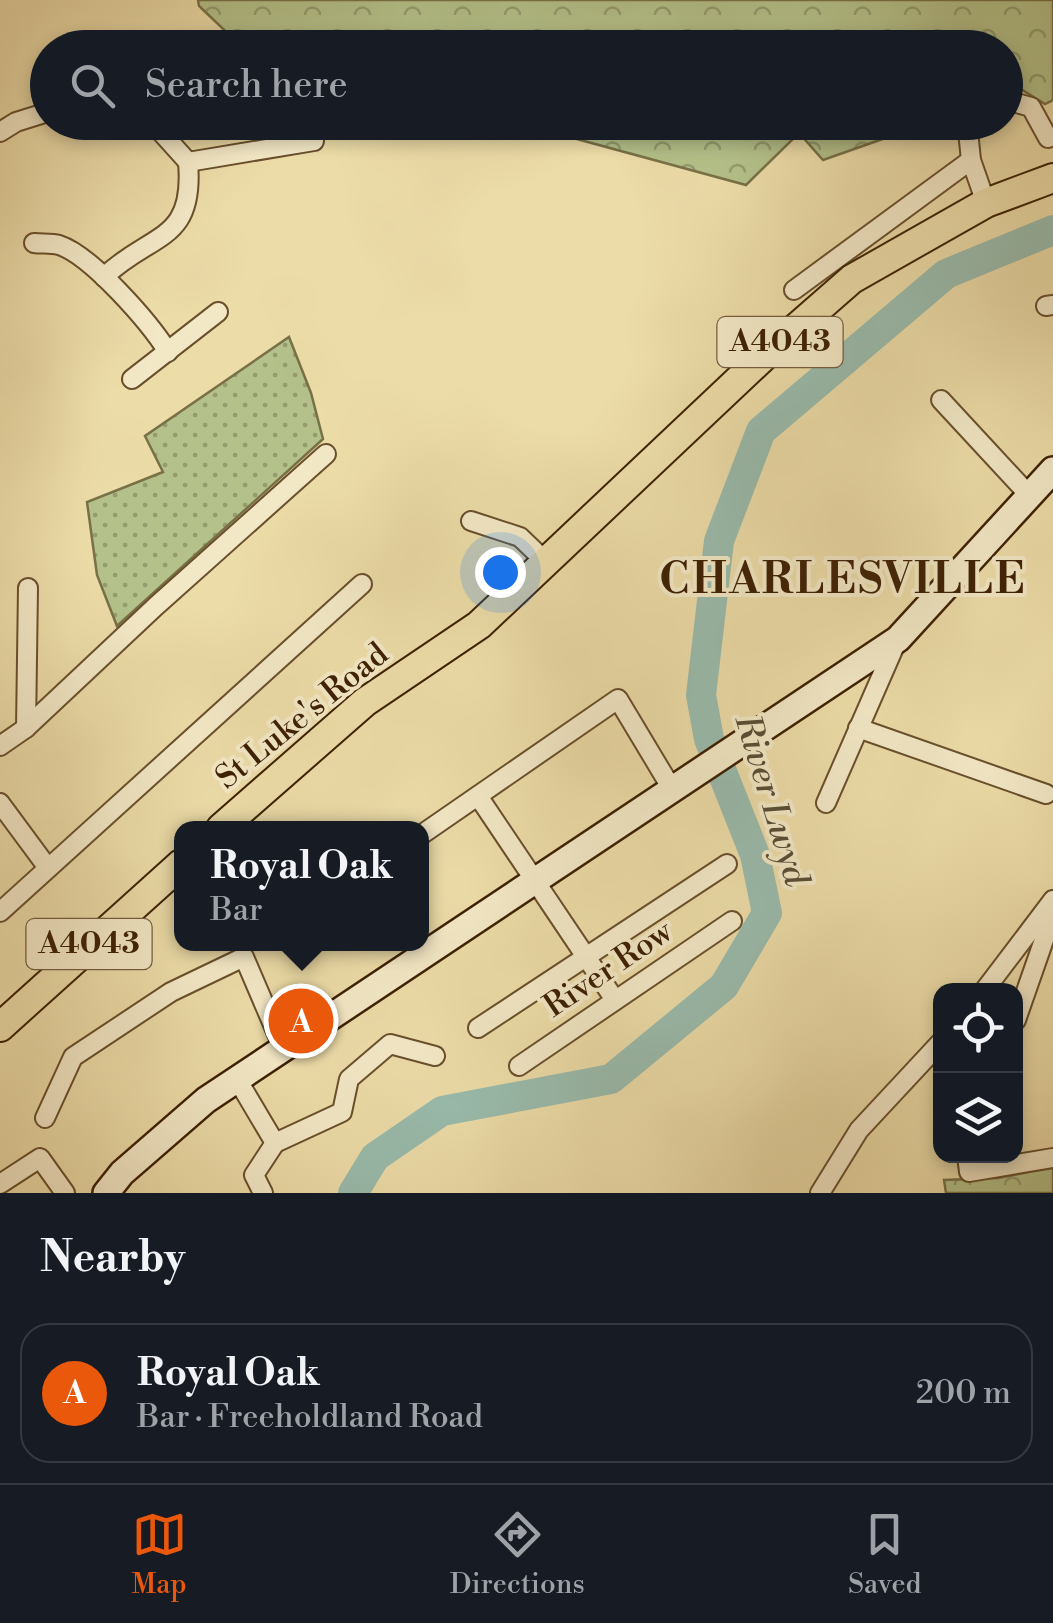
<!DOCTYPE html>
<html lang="en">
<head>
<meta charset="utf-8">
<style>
	:root { --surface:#171b24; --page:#20242c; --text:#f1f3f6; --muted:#9ea1a6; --line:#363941; --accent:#ea580c }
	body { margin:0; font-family:"Libre Bodoni",serif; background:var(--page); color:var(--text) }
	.controls { position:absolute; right:30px; bottom:30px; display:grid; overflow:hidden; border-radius:20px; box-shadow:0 5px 15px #0003 }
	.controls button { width:90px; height:90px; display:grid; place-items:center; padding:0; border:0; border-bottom:2px solid var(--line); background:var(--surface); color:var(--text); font:50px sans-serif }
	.you { position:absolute; left:500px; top:572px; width:35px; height:35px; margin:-25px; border:8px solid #fff; border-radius:50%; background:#1a73e8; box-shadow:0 0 0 15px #1a73e833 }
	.badge { display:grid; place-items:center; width:65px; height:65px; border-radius:50%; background:var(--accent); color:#fff; font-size:32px; font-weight:700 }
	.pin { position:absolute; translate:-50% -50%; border:5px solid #fff; box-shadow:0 2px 10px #0006 }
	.popup { position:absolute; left:174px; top:821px; width:255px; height:130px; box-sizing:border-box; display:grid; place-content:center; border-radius:20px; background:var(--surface); filter:drop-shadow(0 2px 8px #0005); font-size:32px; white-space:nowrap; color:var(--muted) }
	.popup b { font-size:38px; color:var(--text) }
	.popup::after { content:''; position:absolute; left:50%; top:100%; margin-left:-20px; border:20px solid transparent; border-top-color:var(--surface) }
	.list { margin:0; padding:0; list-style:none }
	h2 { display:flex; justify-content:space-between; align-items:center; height:130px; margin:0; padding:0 40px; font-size:42px }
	h2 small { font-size:32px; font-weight:400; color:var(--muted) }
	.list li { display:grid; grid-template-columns:65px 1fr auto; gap:30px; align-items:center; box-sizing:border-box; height:140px; margin:0 20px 20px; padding:0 20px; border:2px solid var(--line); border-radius:30px }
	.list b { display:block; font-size:38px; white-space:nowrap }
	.list p { margin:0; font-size:32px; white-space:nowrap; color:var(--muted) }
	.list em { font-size:32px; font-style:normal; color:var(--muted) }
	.icon { flex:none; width:55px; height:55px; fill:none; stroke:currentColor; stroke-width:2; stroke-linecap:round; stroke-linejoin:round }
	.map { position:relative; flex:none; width:1053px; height:1193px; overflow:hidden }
	.search { position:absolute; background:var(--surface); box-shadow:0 5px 15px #0003; left:30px; right:30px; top:30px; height:110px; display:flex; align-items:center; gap:25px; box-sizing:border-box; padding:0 35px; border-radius:55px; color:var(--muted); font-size:38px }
	.sheet { height:290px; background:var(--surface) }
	nav { display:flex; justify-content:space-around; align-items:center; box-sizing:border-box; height:140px; border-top:2px solid var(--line); background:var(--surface); font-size:28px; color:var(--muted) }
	nav a { display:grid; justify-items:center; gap:5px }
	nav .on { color:var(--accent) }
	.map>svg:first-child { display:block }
</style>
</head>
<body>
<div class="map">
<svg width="1053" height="1193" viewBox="0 0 1053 1193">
	<defs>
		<pattern id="forest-crowns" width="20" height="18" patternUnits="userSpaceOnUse" patternTransform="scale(2.5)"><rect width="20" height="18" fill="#b4c18a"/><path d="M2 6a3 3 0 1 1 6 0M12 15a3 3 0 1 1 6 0" fill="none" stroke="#949c6f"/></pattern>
		<pattern id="garden-dots" width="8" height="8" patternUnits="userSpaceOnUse" patternTransform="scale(2.5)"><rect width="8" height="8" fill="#b4c18a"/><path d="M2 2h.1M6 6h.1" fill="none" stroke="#949c6f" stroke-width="1.8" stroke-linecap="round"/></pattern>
	</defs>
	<rect width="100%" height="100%" fill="#ecdca8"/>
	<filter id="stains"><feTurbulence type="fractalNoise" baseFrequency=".002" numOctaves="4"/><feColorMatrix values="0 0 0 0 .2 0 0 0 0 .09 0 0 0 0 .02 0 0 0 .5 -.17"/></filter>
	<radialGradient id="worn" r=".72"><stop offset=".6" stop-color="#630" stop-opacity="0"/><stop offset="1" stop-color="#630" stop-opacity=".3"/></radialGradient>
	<g fill="url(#forest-crowns)" stroke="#787046" stroke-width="2.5">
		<polygon points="198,0 1053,0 1053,100 1045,104 1019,88 1006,93 1006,48 242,47 199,6"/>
		<polygon points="518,123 928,123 823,160 799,133 746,185"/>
		<polygon points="1053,1167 1053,1193 946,1193 944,1180 998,1178"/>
	</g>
	<polygon fill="url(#garden-dots)" stroke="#787046" stroke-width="2.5" points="289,337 311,393 323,439 117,626 97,575 87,502 163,472 145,436"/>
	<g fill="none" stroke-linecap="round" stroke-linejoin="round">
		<polyline stroke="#99bbac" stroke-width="30" points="353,1193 375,1157 442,1111 611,1079 724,986 767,913 755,855 709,739 701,695 719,541 761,431 946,274 1053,230"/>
		<g stroke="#694f2c" stroke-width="22">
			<g id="minor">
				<polyline points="1006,100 1031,107 1048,138"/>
				<polyline points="152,122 188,162"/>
				<polyline points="967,122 971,160"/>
				<polyline points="0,132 16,122 48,112"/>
				<path d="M 34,243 C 42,244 51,243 59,245 C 91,255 150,323 168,352"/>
				<path d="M 104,277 C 151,232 195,243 188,162 L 314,141"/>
				<polyline points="794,290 971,160 986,203"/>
				<polyline points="1046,306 1053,305"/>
				<polyline points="132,379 218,312"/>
				<polyline points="941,400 1029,495"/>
				<polyline points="471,521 520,537 546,562"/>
				<polyline points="26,728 28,588"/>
				<polyline points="858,728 1046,794"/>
				<polyline points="0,746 26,728 156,606 326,454"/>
				<polyline points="478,796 615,1000"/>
				<polyline points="0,803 48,868"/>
				<polyline points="826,803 896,643"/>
				<polyline points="421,835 618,699 672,789"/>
				<polyline points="0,912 362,584"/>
				<polyline points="984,991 1053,900"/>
				<polyline points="1016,1020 1053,914"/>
				<polyline points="478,1028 727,864"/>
				<polyline points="519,1066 732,921"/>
				<polyline points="237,1079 275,1143 342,1112 349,1079 390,1044 435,1056"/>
				<polyline points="45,1118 73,1057 171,992 244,957 283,1048"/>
				<polyline points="967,1156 969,1172 1053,1158"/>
				<polyline points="0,1184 40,1158 65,1193"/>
				<polyline points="263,1193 254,1175 275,1143"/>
				<polyline points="820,1193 859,1130 940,1043"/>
			</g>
		</g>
		<g stroke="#3d2003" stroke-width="30">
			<polyline id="secondary" points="106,1193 122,1173 206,1100 898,639 1053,470"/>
		</g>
		<g stroke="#3d2003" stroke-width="32">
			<g id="primary">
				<polyline points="221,828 365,702 479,625 764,356 852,279 986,203 1053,178"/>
				<polyline points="0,1027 181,864"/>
			</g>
		</g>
		<use href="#minor" stroke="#f3e8c6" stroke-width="18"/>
		<use href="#secondary" stroke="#f3e8c6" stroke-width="25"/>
		<use href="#primary" stroke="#ecdca8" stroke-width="28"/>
	</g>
	<g text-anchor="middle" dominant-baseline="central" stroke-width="8" stroke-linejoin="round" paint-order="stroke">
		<g fill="#f3e8c6" stroke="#745c3e" stroke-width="2.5">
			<rect x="717.5" y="317" width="125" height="50" rx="8"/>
			<rect x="26.5" y="919" width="125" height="50" rx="8"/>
		</g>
		<g font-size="30" font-weight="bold" fill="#3d2003">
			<text x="780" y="342">A4043</text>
			<text x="89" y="944">A4043</text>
		</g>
		<g font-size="32" fill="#3d2003" stroke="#f3e8c6">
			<text transform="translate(302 716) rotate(-39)">St Luke's Road</text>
			<text transform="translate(608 969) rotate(-34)">River Row</text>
		</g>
		<g font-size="35" font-style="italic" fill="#594e36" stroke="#f3e8c6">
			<text transform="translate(771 800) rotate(73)">River Lwyd</text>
		</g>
		<g font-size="42" font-weight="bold" letter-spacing="2.5" fill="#3d2003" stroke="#f3e8c6">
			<text x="843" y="580">CHARLESVILLE</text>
		</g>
	</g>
	<rect width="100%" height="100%" filter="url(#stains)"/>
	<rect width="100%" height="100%" fill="url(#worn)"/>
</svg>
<div class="controls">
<button><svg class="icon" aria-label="locate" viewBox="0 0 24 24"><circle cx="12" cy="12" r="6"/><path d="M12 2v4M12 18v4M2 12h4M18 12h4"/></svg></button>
<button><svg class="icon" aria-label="layers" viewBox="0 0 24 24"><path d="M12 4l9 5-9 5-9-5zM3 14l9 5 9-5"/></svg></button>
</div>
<div class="you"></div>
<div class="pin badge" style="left:301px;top:1021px">A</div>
<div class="popup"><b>Royal Oak</b>Bar</div>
<div class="search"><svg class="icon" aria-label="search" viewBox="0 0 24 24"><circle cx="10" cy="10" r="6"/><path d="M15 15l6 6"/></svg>Search here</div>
</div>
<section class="sheet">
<h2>Nearby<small></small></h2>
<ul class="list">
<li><span class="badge">A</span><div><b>Royal Oak</b><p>Bar · Freeholdland Road</p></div><em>200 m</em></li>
</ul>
</section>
<nav>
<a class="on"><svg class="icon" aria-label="map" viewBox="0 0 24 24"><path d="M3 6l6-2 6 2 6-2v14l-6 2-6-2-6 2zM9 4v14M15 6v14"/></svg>Map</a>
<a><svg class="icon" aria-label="directions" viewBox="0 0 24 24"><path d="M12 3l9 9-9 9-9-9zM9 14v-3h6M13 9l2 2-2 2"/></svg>Directions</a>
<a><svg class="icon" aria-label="saved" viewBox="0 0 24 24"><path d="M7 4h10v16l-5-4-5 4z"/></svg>Saved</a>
</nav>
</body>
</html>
